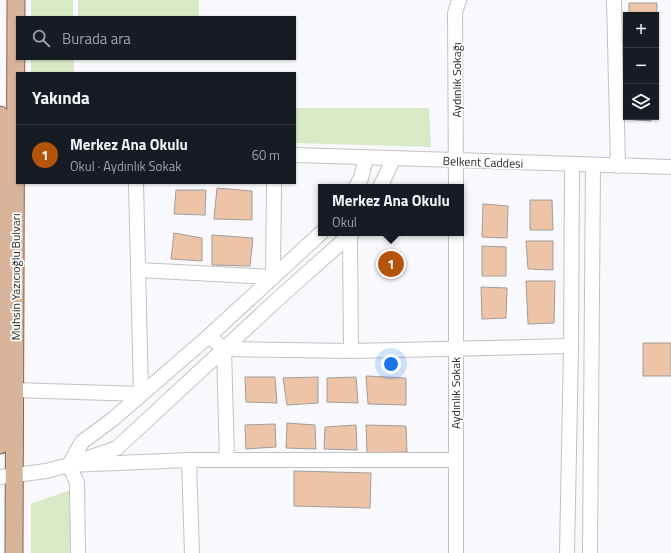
<!DOCTYPE html>
<html lang="tr">
<head>
<meta charset="utf-8">
<style>
	:root { --surface:#171b24; --page:#242831; --text:#f1f3f6; --muted:#9ea1a6; --line:#363941; --accent:#b45309 }
	body { margin:0; font-family:"Titillium Web",sans-serif; background:var(--page); color:var(--text) }
	.controls { position:absolute; right:12px; top:12px; display:grid; overflow:hidden; border-radius:0px; box-shadow:0 1px 3px #0004 }
	.controls button { width:36px; height:36px; display:grid; place-items:center; padding:0; border:0; border-bottom:1px solid var(--line); background:var(--surface); color:var(--text); font:20px sans-serif }
	.you { position:absolute; left:391px; top:364px; width:14px; height:14px; margin:-10px; border:3px solid #fff; border-radius:50%; background:#1a73e8; box-shadow:0 0 0 6px #1a73e833 }
	.badge { display:grid; place-items:center; width:26px; height:26px; border-radius:50%; background:var(--accent); color:#fff; font-size:13px; font-weight:700 }
	.pin { position:absolute; translate:-50% -50%; border:2px solid #fff; box-shadow:0 1px 4px #0006 }
	.popup { position:absolute; left:318px; top:184px; width:146px; height:52px; box-sizing:border-box; display:grid; place-content:center; border-radius:0px; background:var(--surface); filter:drop-shadow(0 1px 3px #0005); font-size:13px; white-space:nowrap; color:var(--muted) }
	.popup b { font-size:15px; color:var(--text) }
	.popup::after { content:''; position:absolute; left:50%; top:100%; margin-left:-8px; border:8px solid transparent; border-top-color:var(--surface) }
	.list { margin:0; padding:0; list-style:none }
	h2 { display:flex; justify-content:space-between; align-items:center; height:52px; margin:0; padding:0 16px; font-size:17px }
	h2 small { font-size:13px; font-weight:400; color:var(--muted) }
	.list li { display:grid; grid-template-columns:26px 1fr auto; gap:12px; align-items:center; box-sizing:border-box; height:60px; padding:0 16px; border-top:1px solid var(--line) }
	.list b { display:block; font-size:15px; white-space:nowrap }
	.list p { margin:0; font-size:13px; white-space:nowrap; color:var(--muted) }
	.list em { font-size:13px; font-style:normal; color:var(--muted) }
	.icon { flex:none; width:22px; height:22px; fill:none; stroke:currentColor; stroke-width:2; stroke-linecap:round; stroke-linejoin:round }
	.map { position:relative; flex:none; width:671px; height:553px; overflow:hidden }
	.search { position:absolute; background:var(--surface); box-shadow:0 1px 3px #0004; left:16px; top:16px; width:280px; height:44px; display:flex; align-items:center; gap:10px; box-sizing:border-box; padding:0 14px; border-radius:0px; color:var(--muted); font-size:15px }
	.panel { position:absolute; background:var(--surface); box-shadow:0 1px 3px #0004; left:16px; top:72px; width:280px; height:112px; border-radius:0px }
	.map>svg:first-child { display:block }
</style>
</head>
<body>
<div class="map">
<svg width="671" height="553" viewBox="0 0 671 553">
	<rect width="100%" height="100%" fill="#f9f9fd"/>
	<g fill="#d8e9c5">
		<rect x="31" y="0" width="42" height="17"/>
		<rect x="78" y="0" width="121" height="17"/>
		<rect x="31" y="59" width="43" height="14"/>
		<polygon points="295,108 429,108 431,147 295,143"/>
		<polygon points="70,490 70,553 31,553 31,504"/>
	</g>
	<g fill="#edc4a7" stroke="#a09d9b">
		<polygon points="629,3 657,3 656,49 656,15 629,15"/>
		<polygon points="625,73 626,117 651,117 651,121 624,119"/>
		<polygon points="217,188 252,191 252,220 214,219"/>
		<polygon points="176,190 206,190 205,215 174,214"/>
		<polygon points="530,200 552,200 553,230 530,230"/>
		<polygon points="483,204 508,206 507,238 482,237"/>
		<polygon points="174,233 202,238 202,261 171,259"/>
		<polygon points="212,235 253,238 250,266 212,265"/>
		<polygon points="526,241 553,241 553,270 528,269"/>
		<polygon points="482,246 506,247 506,276 482,276"/>
		<polygon points="526,281 555,281 554,323 528,324"/>
		<polygon points="481,287 507,288 506,318 482,319"/>
		<rect x="643" y="343" width="28" height="33"/>
		<polygon points="366,376 406,378 406,405 368,404"/>
		<polygon points="245,377 275,377 277,403 246,402"/>
		<polygon points="318,377 318,403 287,405 283,378"/>
		<polygon points="356,377 358,403 327,402 327,378"/>
		<polygon points="287,423 315,425 316,449 286,448"/>
		<polygon points="275,424 276,447 246,449 245,425"/>
		<polygon points="356,425 357,450 324,449 325,427"/>
		<polygon points="366,425 406,426 407,452 367,453"/>
		<polygon points="294,471 371,473 370,508 294,506"/>
	</g>
	<g fill="none" stroke-linecap="round" stroke-linejoin="round">
		<g stroke="#c2c2c6" stroke-width="16">
			<g id="minor">
				<polyline points="614,0 618,166"/>
				<polyline points="295,155 671,167"/>
				<polyline points="356,187 361,178 366,158"/>
				<polyline points="380,187 394,158"/>
				<polyline points="456,187 455,13 459,0"/>
				<polyline points="350,236 351,351"/>
				<polyline points="138,270 273,277 274,183"/>
				<polyline points="209,336 224,349 351,351 571,346"/>
				<polyline points="224,349 227,460"/>
				<polyline points="14,390 141,394 136,183"/>
				<polyline points="82,460 117,448 280,297 352,233"/>
				<polyline points="189,460 192,553"/>
				<polyline points="69,465 82,442 113,419 209,336 321,233"/>
				<polyline points="69,465 77,483 78,553"/>
				<polyline points="0,477 46,471 69,465 189,460 455,460"/>
				<polyline points="456,553 456,233"/>
				<polyline points="567,553 571,346 572,165"/>
				<polyline points="590,553 593,166"/>
			</g>
		</g>
		<g stroke="#8b6449" stroke-width="19">
			<g id="major">
				<polyline points="0,115 0,445"/>
				<polyline points="14,553 16,0"/>
			</g>
		</g>
		<use href="#minor" stroke="#fff" stroke-width="14"/>
		<use href="#major" stroke="#d8b49b" stroke-width="17"/>
	</g>
	<g text-anchor="middle" dominant-baseline="central" stroke-width="3.5" stroke-linejoin="round" paint-order="stroke">
		<g font-size="12" fill="#2b2b2c" stroke="#fff">
			<text transform="translate(456 80) rotate(-90)">Aydınlık Sokağı</text>
			<text transform="translate(483 162) rotate(2)">Belkent Caddesi</text>
			<text transform="translate(15 277) rotate(-90)">Muhsin Yazıcıoğlu Bulvarı</text>
			<text transform="translate(455 393) rotate(-90)">Aydınlık Sokak</text>
		</g>
	</g>
</svg>
<div class="controls">
<button>+</button>
<button>−</button>
<button><svg class="icon" aria-label="layers" viewBox="0 0 24 24"><path d="M12 4l9 5-9 5-9-5zM3 14l9 5 9-5"/></svg></button>
</div>
<div class="you"></div>
<div class="pin badge" style="left:391px;top:264px">1</div>
<div class="popup"><b>Merkez Ana Okulu</b>Okul</div>
<div class="search"><svg class="icon" aria-label="search" viewBox="0 0 24 24"><circle cx="10" cy="10" r="6"/><path d="M15 15l6 6"/></svg>Burada ara</div>
<section class="panel">
<h2>Yakında<small></small></h2>
<ul class="list">
<li><span class="badge">1</span><div><b>Merkez Ana Okulu</b><p>Okul · Aydınlık Sokak</p></div><em>60 m</em></li>
</ul>
</section>
</div>
</body>
</html>
